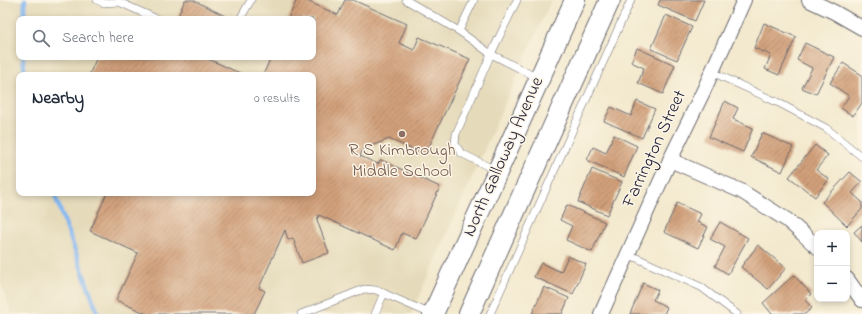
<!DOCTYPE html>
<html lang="en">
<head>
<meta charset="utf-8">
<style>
	:root { --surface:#fff; --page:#f6f6f7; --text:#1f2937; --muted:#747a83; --line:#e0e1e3 }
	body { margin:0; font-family:"Indie Flower",sans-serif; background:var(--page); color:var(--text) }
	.controls { position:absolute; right:12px; bottom:12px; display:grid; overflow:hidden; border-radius:8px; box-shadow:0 2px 6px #0003 }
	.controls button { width:36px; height:36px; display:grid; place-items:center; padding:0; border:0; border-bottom:1px solid var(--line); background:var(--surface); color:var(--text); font:20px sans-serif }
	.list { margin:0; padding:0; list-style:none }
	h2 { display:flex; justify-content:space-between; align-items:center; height:52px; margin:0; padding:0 16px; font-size:17px }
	h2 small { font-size:13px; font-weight:400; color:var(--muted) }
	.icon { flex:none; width:22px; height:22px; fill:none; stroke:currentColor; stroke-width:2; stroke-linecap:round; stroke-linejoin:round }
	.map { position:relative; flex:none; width:862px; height:314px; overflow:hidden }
	.search { position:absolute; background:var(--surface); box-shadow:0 2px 6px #0003; left:16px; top:16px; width:300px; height:44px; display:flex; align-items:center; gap:10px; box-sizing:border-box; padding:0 14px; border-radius:8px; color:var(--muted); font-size:15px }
	.panel { position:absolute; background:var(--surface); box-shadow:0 2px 6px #0003; left:16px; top:72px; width:300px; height:124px; border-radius:8px }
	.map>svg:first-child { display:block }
</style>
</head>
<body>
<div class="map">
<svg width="862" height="314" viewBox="0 0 862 314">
	<defs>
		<pattern id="building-hatch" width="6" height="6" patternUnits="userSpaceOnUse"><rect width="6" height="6" fill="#d2a07a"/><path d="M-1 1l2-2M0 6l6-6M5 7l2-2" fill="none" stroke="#aa8265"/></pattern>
	</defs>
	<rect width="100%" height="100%" fill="#fcf5e5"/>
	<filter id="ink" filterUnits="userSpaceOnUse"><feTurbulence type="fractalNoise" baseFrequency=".025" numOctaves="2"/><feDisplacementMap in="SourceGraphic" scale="8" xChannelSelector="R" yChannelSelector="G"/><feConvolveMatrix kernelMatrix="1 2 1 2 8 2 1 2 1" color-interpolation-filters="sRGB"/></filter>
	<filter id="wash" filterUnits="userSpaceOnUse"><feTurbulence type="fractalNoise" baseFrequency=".012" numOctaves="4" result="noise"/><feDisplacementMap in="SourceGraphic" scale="16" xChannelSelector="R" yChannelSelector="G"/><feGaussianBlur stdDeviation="0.9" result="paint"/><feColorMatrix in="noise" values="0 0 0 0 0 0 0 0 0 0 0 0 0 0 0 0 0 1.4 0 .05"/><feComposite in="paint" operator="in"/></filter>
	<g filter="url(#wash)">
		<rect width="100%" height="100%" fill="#f3e9ce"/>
		<path fill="#e5daba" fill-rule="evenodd" d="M 0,0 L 551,0 L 411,314 L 12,314 L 0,281 ZM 19,19 L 313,19 L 313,57 L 19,57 ZM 19,75 L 313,75 L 313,193 L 19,193 Z"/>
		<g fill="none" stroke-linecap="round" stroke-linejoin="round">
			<g stroke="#84b8f2" stroke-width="4.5">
				<polyline points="24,19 25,0"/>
				<polyline points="23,57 25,75"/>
				<polyline points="54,193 98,314"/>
			</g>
		</g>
		<g id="blocks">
			<g fill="url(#building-hatch)">
				<polygon points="185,0 193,0 229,18 228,19 179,19 177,18"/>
				<polygon points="297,0 305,0 338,15 345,0 353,0 407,24 399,43 414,50 419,37 470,59 425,155 389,139 363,149 360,156 378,164 381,160 440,187 416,239 402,233 395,250 319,215 317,220 329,253 302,263 293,238 288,240 285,230 259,288 265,291 254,314 147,314 116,300 138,253 90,231 107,193 313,193 313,75 263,75 271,57 313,57 313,19 288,19"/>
				<polygon points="660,0 704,0 695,21 658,5"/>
				<polygon points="666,15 692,27 677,60 651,49"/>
				<polygon points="764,23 796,37 779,75 765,69 771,55 754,48"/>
				<polygon points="805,43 834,57 816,94 802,88 812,68 797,60"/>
				<polygon points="637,48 675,65 663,94 638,83 644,68 631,62"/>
				<polygon points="97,57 204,57 244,75 89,75"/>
				<polygon points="843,63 862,75 862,103 853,116 841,108 849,96 830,83"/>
				<polygon points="637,101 655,109 642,138 604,121 611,107 631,116"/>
				<polygon points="725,101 738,108 733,119 753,128 743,152 709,137"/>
				<polygon points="762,133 793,147 782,172 751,157"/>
				<polygon points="614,135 637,146 624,177 587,160 593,147 606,153"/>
				<polygon points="815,145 828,155 816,170 829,179 815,197 789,177"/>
				<polygon points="592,169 622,182 607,215 578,202"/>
				<polygon points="850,172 862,182 852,193 862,202 862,209 847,226 822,202"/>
				<polygon points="677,203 701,214 697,222 708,227 698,248 664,232"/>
				<polygon points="567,205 605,222 592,252 566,240 572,226 560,220"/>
				<polygon points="720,222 748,238 728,274 715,266 725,247 710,239"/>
				<polygon points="862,225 862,242 854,232"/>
				<polygon points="758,245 786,268 768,289 741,267"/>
				<polygon points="568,256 586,264 573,294 534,277 541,263 561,272"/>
				<polygon points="794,275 811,294 805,300 812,308 805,314 772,314 763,303"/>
				<polygon points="643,283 658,290 653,300 667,307 664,314 630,314"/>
				<polygon points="544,287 569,298 562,314 532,314"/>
			</g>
		</g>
	</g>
	<g filter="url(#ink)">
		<use href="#blocks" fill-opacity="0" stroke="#6b686e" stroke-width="1"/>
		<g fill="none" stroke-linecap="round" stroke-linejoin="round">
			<g stroke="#6b686e" stroke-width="8">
				<g id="service">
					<polyline points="97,0 103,3 119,2 157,19"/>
					<polyline points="406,0 459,31"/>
					<polyline points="474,0 459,31 491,54 538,78"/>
					<polyline points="240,19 251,0"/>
					<polyline points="712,72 779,103 826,128 862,157"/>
					<polyline points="497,171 461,153 455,144 456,134 491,54 517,0"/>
					<polyline points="628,254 701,287 737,314"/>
					<polyline points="301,314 364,289 376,290 431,314"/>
					<polyline points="375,314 384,293"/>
					<polyline points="490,314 631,0"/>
				</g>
			</g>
			<g stroke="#6b686e" stroke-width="16">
				<g id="minor">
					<polyline points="809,0 834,12 862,28"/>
					<polyline points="670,160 741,191 787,220 803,234 817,247"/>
					<polyline points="847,279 862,300"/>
					<polyline points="601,314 670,160 703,92 744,0"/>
				</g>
			</g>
			<g stroke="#6b686e" stroke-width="22">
				<g id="secondary">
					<polyline points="433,314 575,0"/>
					<polyline points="469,314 610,0"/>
				</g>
			</g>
			<use href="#service" stroke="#fff" stroke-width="7"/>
			<use href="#minor" stroke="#fff" stroke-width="14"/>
			<use href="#secondary" stroke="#fff" stroke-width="20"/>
		</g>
	</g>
	<circle fill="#8d6e63" stroke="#fcf5e5" stroke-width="1.5" cx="402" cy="134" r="4"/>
	<g text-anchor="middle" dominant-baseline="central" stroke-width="3" stroke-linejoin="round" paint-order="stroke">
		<g font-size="18" fill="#22223b" stroke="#fcf5e5">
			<text transform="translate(655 149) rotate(-65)">Farrington Street</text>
			<text transform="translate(504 157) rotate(-66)">North Galloway Avenue</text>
		</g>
		<g font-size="18" fill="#785e54" stroke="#fcf5e5">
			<text x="402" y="151">R S Kimbrough<tspan x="402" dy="21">Middle School</tspan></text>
		</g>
	</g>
</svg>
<div class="controls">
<button>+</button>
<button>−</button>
</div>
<div class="search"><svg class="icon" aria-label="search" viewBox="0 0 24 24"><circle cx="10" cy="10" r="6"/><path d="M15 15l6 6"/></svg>Search here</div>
<section class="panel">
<h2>Nearby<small>0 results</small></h2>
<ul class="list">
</ul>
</section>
</div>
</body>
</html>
